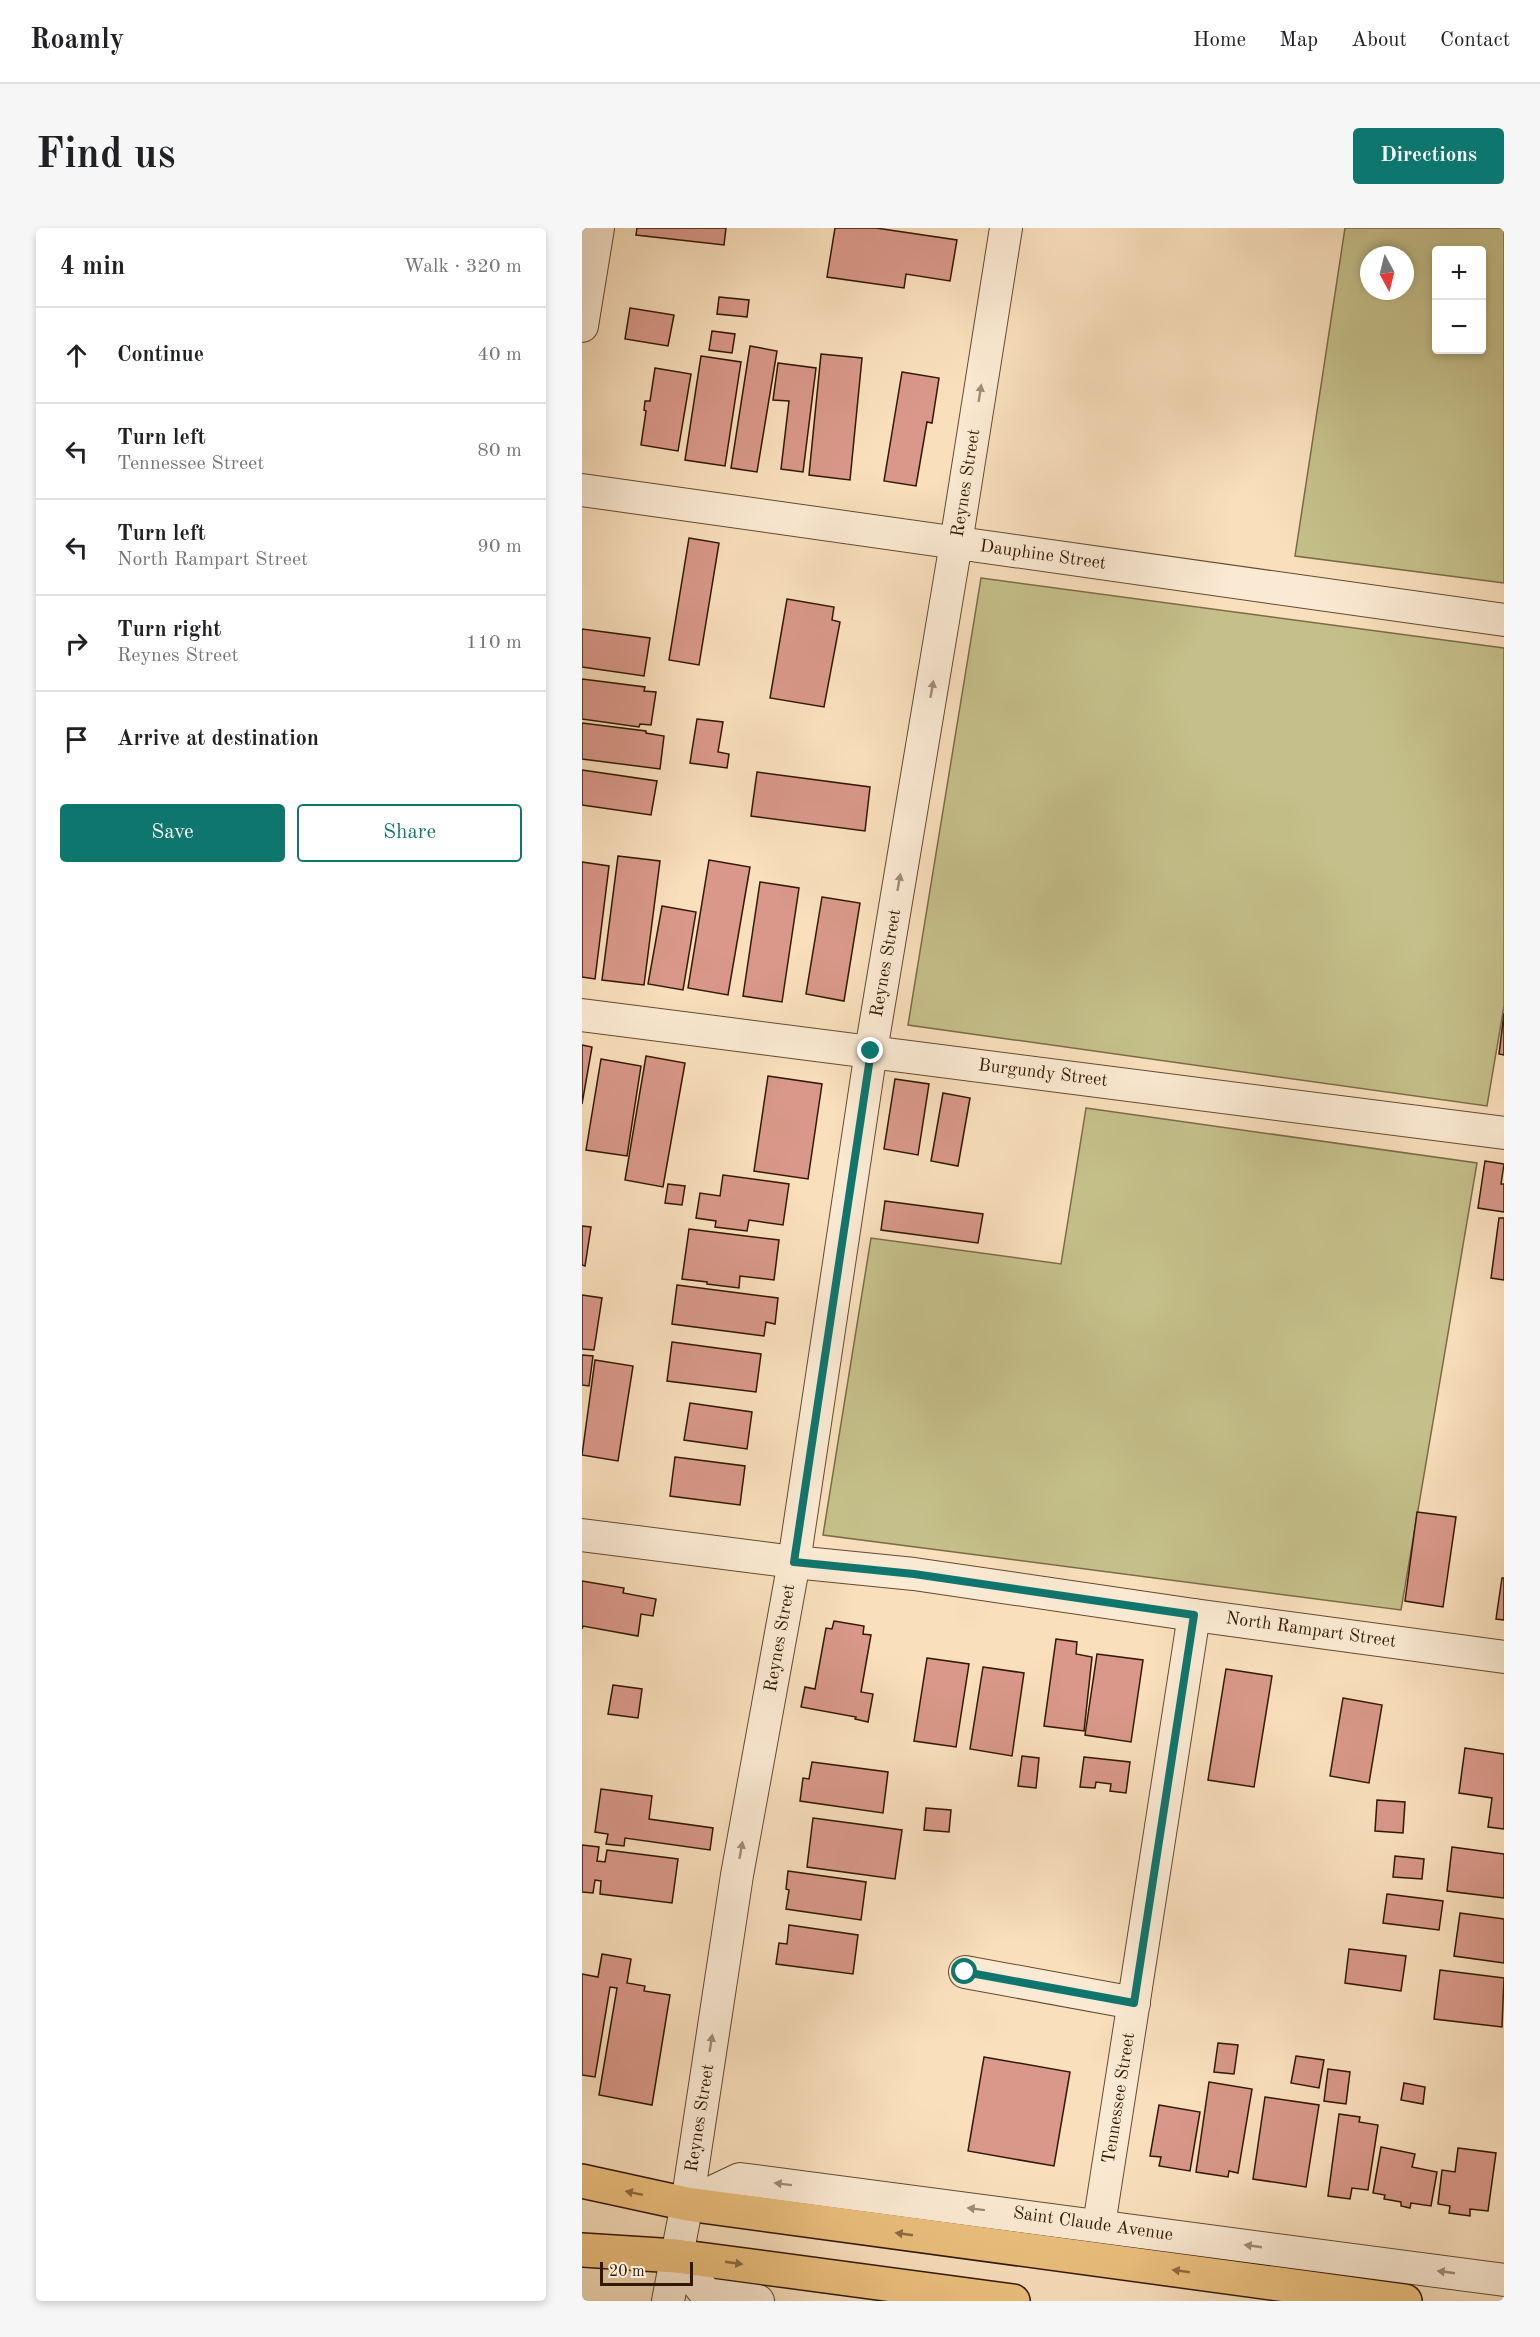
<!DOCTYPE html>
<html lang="en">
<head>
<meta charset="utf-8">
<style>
	:root { --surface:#fff; --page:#f6f6f6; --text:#202124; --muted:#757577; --line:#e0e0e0; --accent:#0f766e }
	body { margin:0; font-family:"Old Standard TT",serif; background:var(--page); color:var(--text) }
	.controls { position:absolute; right:18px; top:18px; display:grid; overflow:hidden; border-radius:6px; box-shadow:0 3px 9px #0003 }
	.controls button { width:54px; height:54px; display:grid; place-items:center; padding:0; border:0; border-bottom:2px solid var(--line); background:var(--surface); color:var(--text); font:30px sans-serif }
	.compass { position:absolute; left:778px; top:18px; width:54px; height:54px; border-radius:50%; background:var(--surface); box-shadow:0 3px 9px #0003; rotate:173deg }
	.scale { position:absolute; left:18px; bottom:15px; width:93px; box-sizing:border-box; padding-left:6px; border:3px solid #311800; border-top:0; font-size:16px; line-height:21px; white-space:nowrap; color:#311800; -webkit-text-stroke:4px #fbead3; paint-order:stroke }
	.stop { position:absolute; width:18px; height:18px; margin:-14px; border:4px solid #0f766e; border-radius:50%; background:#fff }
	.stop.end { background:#0f766e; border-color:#fff; box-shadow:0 2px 6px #0008 }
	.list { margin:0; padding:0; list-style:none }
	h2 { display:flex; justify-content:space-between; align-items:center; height:78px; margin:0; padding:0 24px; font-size:26px }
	h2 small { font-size:20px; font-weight:400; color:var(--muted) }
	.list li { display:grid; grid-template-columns:39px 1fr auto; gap:18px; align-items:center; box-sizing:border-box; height:96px; padding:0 24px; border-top:2px solid var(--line) }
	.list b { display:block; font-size:22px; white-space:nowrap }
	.list p { margin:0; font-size:20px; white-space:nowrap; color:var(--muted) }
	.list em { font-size:20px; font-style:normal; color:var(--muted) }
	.actions { display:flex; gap:12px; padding:18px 24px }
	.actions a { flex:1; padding:14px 0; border:2px solid var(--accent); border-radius:6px; text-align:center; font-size:21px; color:var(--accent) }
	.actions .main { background:var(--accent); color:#fff }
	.icon { flex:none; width:33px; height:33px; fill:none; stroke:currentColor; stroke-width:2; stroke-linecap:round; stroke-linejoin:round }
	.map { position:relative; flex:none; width:922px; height:2073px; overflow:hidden; border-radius:6px }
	header { display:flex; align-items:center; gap:36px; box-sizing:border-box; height:84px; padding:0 30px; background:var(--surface); border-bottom:2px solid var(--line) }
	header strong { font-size:28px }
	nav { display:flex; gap:33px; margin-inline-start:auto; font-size:21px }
	.intro { display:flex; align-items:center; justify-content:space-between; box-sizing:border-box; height:144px; padding:0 36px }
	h1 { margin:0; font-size:42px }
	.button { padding:15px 27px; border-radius:6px; background:var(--accent); color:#fff; font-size:21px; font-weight:700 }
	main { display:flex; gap:36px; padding:0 36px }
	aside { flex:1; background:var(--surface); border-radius:6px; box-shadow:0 3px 9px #0003 }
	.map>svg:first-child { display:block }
</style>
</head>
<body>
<header>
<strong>Roamly</strong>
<nav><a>Home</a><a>Map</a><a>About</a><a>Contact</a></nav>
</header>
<div class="intro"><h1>Find us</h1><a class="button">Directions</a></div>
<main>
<aside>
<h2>4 min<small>Walk · 320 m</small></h2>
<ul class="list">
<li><svg class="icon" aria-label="ahead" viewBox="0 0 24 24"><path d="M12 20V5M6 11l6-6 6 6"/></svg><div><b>Continue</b></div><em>40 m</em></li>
<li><svg class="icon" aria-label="left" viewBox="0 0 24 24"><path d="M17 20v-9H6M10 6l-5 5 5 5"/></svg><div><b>Turn left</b><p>Tennessee Street</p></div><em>80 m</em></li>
<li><svg class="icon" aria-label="left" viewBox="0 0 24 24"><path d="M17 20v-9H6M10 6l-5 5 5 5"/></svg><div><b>Turn left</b><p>North Rampart Street</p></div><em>90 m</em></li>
<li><svg class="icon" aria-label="right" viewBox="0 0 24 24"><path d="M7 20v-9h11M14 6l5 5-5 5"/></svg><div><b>Turn right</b><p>Reynes Street</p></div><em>110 m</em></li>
<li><svg class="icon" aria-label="arrive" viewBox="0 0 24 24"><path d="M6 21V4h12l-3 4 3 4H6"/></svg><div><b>Arrive at destination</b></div></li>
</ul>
<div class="actions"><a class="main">Save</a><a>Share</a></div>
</aside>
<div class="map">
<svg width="922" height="2073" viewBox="0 0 922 2073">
	<rect width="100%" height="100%" fill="#f9dfbc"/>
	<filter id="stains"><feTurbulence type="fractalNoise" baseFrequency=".00333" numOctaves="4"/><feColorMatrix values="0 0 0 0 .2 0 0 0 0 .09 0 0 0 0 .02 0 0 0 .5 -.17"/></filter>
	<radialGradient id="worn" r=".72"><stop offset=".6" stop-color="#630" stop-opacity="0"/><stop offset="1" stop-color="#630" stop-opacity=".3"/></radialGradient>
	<g fill="#c5c08b" stroke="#7b6c46" stroke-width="1.5" fill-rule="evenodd">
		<path d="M 763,0 L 922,0 L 922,355 L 713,328 ZM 855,22 L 900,22 L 900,122 L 855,122 ZM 787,27 L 823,27 L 823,63 L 787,63 Z"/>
		<polygon points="399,350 922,420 922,778 905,878 326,797"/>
		<polygon points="504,880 895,935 819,1382 241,1307 289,1010 479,1036"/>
	</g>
	<g fill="#d99889" stroke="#311800" stroke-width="1.5">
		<polygon points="55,0 144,0 142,17 54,7"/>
		<polygon points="253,0 294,0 375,12 368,53 324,46 322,60 245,49"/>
		<polygon points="137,69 167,72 165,89 135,86"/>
		<polygon points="48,80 92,87 86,118 43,111"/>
		<polygon points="130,103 153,106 150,125 127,122"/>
		<polygon points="168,118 195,123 175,244 149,240"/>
		<polygon points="239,126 280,130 268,252 227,247"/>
		<polygon points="119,128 159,134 143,238 103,232"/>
		<polygon points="196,135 234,140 221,244 199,241 207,173 191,172"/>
		<polygon points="73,140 109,146 96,223 59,217 64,183 62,182 63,173 68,173"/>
		<polygon points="320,144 357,150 350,195 345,194 334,258 302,253"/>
		<polygon points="107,310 137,315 117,437 87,432"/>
		<polygon points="205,371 252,379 250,392 258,394 242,479 188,470"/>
		<polygon points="0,401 68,410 62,448 0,439"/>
		<polygon points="0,451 63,459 62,463 74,464 69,497 58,496 57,499 0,491"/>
		<polygon points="115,491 141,494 136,524 147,526 145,540 108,535"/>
		<polygon points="0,495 64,503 64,505 82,508 78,541 0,531"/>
		<polygon points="0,542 75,553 69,587 0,577"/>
		<polygon points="175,544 288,559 283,603 169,588"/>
		<polygon points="36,628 78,633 62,757 20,752"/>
		<polygon points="127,632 168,639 146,767 106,760"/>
		<polygon points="0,634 27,638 13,751 0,749"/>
		<polygon points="178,654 217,660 200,774 161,768"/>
		<polygon points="240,669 278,675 262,773 224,766"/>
		<polygon points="80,678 114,684 101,762 66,756"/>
		<polygon points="922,785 922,827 917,826"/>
		<polygon points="0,817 10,819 0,876"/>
		<polygon points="64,828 103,835 81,959 43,952"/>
		<polygon points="19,831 59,838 45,928 4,922"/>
		<polygon points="186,848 240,856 226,951 172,943"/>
		<polygon points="313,851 347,856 336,927 302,921"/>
		<polygon points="361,865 388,870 376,938 349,933"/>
		<polygon points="903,933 922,936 919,956 922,956 922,984 896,980"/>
		<polygon points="141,947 207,956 201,997 167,992 165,1003 133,999 134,993 114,990 118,965 138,968"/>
		<polygon points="86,956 103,958 100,977 83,975"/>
		<polygon points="303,973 401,986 396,1015 299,1002"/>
		<polygon points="917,990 922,990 922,1052 909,1050"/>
		<polygon points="0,998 9,999 3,1038 0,1037"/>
		<polygon points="107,1001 197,1012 192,1052 158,1048 157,1060 125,1056 125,1054 100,1051"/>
		<polygon points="95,1057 196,1070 193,1096 184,1094 182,1108 90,1096"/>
		<polygon points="0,1067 20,1070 12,1122 0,1121"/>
		<polygon points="90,1114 179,1126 174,1164 85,1153"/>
		<polygon points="0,1127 11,1128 7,1158 0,1157"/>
		<polygon points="13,1132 51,1138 36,1233 0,1227"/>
		<polygon points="108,1175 170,1184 165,1221 102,1212"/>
		<polygon points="93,1229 163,1238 158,1277 88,1268"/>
		<polygon points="835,1284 874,1289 861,1379 823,1373"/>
		<polygon points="920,1350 922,1350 922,1392 914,1391"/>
		<polygon points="0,1353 42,1360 41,1365 74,1371 71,1388 59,1386 56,1408 1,1398 0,1401"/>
		<polygon points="252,1393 282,1398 281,1406 289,1407 279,1464 291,1466 286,1494 273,1491 274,1489 219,1479 223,1459 233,1461 244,1400 250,1401"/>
		<polygon points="474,1411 495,1414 494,1426 510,1429 502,1503 462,1498"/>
		<polygon points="515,1426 561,1432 549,1514 503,1507"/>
		<polygon points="345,1430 387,1436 374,1519 332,1513"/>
		<polygon points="401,1439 442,1445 430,1528 388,1521"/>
		<polygon points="644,1441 690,1448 672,1559 626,1552"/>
		<polygon points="31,1457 60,1461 56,1490 26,1486"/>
		<polygon points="761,1470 800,1477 787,1555 748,1548"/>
		<polygon points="883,1520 922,1526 922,1601 906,1599 910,1570 877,1565"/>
		<polygon points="440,1528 457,1530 454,1560 436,1558"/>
		<polygon points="502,1529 548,1534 544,1565 528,1563 529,1556 514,1554 513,1560 498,1559"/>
		<polygon points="230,1534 306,1544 301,1585 218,1573 221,1550 227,1551"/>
		<polygon points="19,1561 70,1568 67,1591 131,1600 128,1622 43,1610 42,1618 24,1616 26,1606 13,1604"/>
		<polygon points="795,1572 823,1574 821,1605 793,1603"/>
		<polygon points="344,1580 369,1582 367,1604 342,1602"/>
		<polygon points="231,1590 320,1602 313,1651 225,1639"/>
		<polygon points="0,1617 17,1619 15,1633 23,1634 25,1622 96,1631 90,1675 18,1666 19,1653 13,1652 11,1665 0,1664"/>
		<polygon points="870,1619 922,1626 922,1670 865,1663"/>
		<polygon points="813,1628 842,1631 840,1651 811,1649"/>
		<polygon points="206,1643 284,1654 279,1692 204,1681 207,1662 204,1661"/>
		<polygon points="805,1666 861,1673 857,1702 801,1695"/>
		<polygon points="878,1685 922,1691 922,1735 872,1728"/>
		<polygon points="207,1697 276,1707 271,1746 194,1736 197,1715 205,1716"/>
		<polygon points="767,1721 824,1728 819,1763 763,1755"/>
		<polygon points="20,1726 49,1731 45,1755 63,1758 62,1763 88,1767 70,1877 17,1867 35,1760 28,1759 13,1849 0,1847 0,1746 16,1749"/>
		<polygon points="858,1742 922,1750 920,1799 852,1791"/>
		<polygon points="636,1815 656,1817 652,1846 632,1844"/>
		<polygon points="714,1828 742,1832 737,1860 709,1855"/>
		<polygon points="402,1829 488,1844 472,1938 386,1923"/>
		<polygon points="746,1841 768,1844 764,1876 742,1873"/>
		<polygon points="627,1854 670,1861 656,1945 647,1943 646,1949 614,1944"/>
		<polygon points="822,1855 843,1859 841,1876 819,1872"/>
		<polygon points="683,1869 737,1877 724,1959 671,1951"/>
		<polygon points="577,1877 618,1884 608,1943 577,1938 579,1929 568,1928"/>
		<polygon points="757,1886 778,1889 777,1894 796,1897 786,1962 770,1960 768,1971 746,1968"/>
		<polygon points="799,1919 833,1926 830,1939 855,1944 849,1978 829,1975 828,1980 819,1978 819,1974 802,1971 803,1967 791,1965"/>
		<polygon points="876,1920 914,1925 906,1983 888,1981 888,1988 867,1985 868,1978 856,1976 860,1942 873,1944"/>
	</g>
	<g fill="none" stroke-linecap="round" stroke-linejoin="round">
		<g stroke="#634a2f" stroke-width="34">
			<g id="minor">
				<polyline points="0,98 16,0"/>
				<polyline points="0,262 922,392"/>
				<polyline points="0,787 922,905"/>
				<polyline points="0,1307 212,1334 332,1346 612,1387 922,1429"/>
				<polyline points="383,1744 552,1775"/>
				<polyline points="105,1976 158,1951 922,2052"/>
				<polyline points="517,1997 612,1387"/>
				<polyline points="94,2028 124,2066 176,2073"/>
				<polyline points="86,2073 105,1976 155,1647 212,1334 289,823 374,315 424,0"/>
			</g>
		</g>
		<g stroke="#311800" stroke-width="36">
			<g id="major">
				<polyline points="0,1953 105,1976 823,2073"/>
				<polyline points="0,2022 94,2028 431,2073"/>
			</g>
		</g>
		<use href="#minor" stroke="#fbead3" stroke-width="32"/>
		<use href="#major" stroke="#ecc07e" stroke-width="33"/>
	</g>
	<defs><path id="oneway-solid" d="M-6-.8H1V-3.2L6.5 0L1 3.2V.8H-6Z" transform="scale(1.5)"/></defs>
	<g fill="#a08c74">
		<use href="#oneway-solid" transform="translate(398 165) rotate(-81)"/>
		<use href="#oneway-solid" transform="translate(350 461) rotate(-80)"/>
		<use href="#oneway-solid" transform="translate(317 654) rotate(-80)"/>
		<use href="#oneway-solid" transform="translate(159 1622) rotate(-80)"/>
		<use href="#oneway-solid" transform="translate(129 1815) rotate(-81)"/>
		<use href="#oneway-solid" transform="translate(201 1956) rotate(-173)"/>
		<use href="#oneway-solid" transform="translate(394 1981) rotate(-173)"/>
		<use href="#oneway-solid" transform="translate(671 2018) rotate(-172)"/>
		<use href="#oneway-solid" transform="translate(864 2044) rotate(-172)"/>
	</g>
	<g fill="#8e6c3f">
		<use href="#oneway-solid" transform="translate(52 1965) rotate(-168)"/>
		<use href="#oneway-solid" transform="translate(322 2006) rotate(-172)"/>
		<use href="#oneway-solid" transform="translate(152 2035) rotate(8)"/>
		<use href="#oneway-solid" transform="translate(599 2043) rotate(-172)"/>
	</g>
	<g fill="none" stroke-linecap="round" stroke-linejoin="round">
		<polyline stroke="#0f766e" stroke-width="8" points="289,823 212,1334 332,1346 612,1387 552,1775 383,1744"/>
	</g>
	<g text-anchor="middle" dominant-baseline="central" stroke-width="5" stroke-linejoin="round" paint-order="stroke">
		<g font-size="18" fill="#311800" stroke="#fbead3">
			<text transform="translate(384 255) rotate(-81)">Reynes Street</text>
			<text transform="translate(461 327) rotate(8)">Dauphine Street</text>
			<text transform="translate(304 735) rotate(-80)">Reynes Street</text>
			<text transform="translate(461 845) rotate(7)">Burgundy Street</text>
			<text transform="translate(729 1402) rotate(8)">North Rampart Street</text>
			<text transform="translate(198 1410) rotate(-80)">Reynes Street</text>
			<text transform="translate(537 1870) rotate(-81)">Tennessee Street</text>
			<text transform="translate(118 1890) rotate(-81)">Reynes Street</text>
			<text transform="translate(511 1996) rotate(8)">Saint Claude Avenue</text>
		</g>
	</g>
	<rect width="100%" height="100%" filter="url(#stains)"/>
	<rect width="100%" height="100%" fill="url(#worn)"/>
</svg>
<div class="controls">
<button>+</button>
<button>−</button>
</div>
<svg class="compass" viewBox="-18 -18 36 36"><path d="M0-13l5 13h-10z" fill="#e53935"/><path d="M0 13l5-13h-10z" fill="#757577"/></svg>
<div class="scale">20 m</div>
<div class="stop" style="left:383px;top:1744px"></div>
<div class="stop end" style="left:289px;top:823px"></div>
</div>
</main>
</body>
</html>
